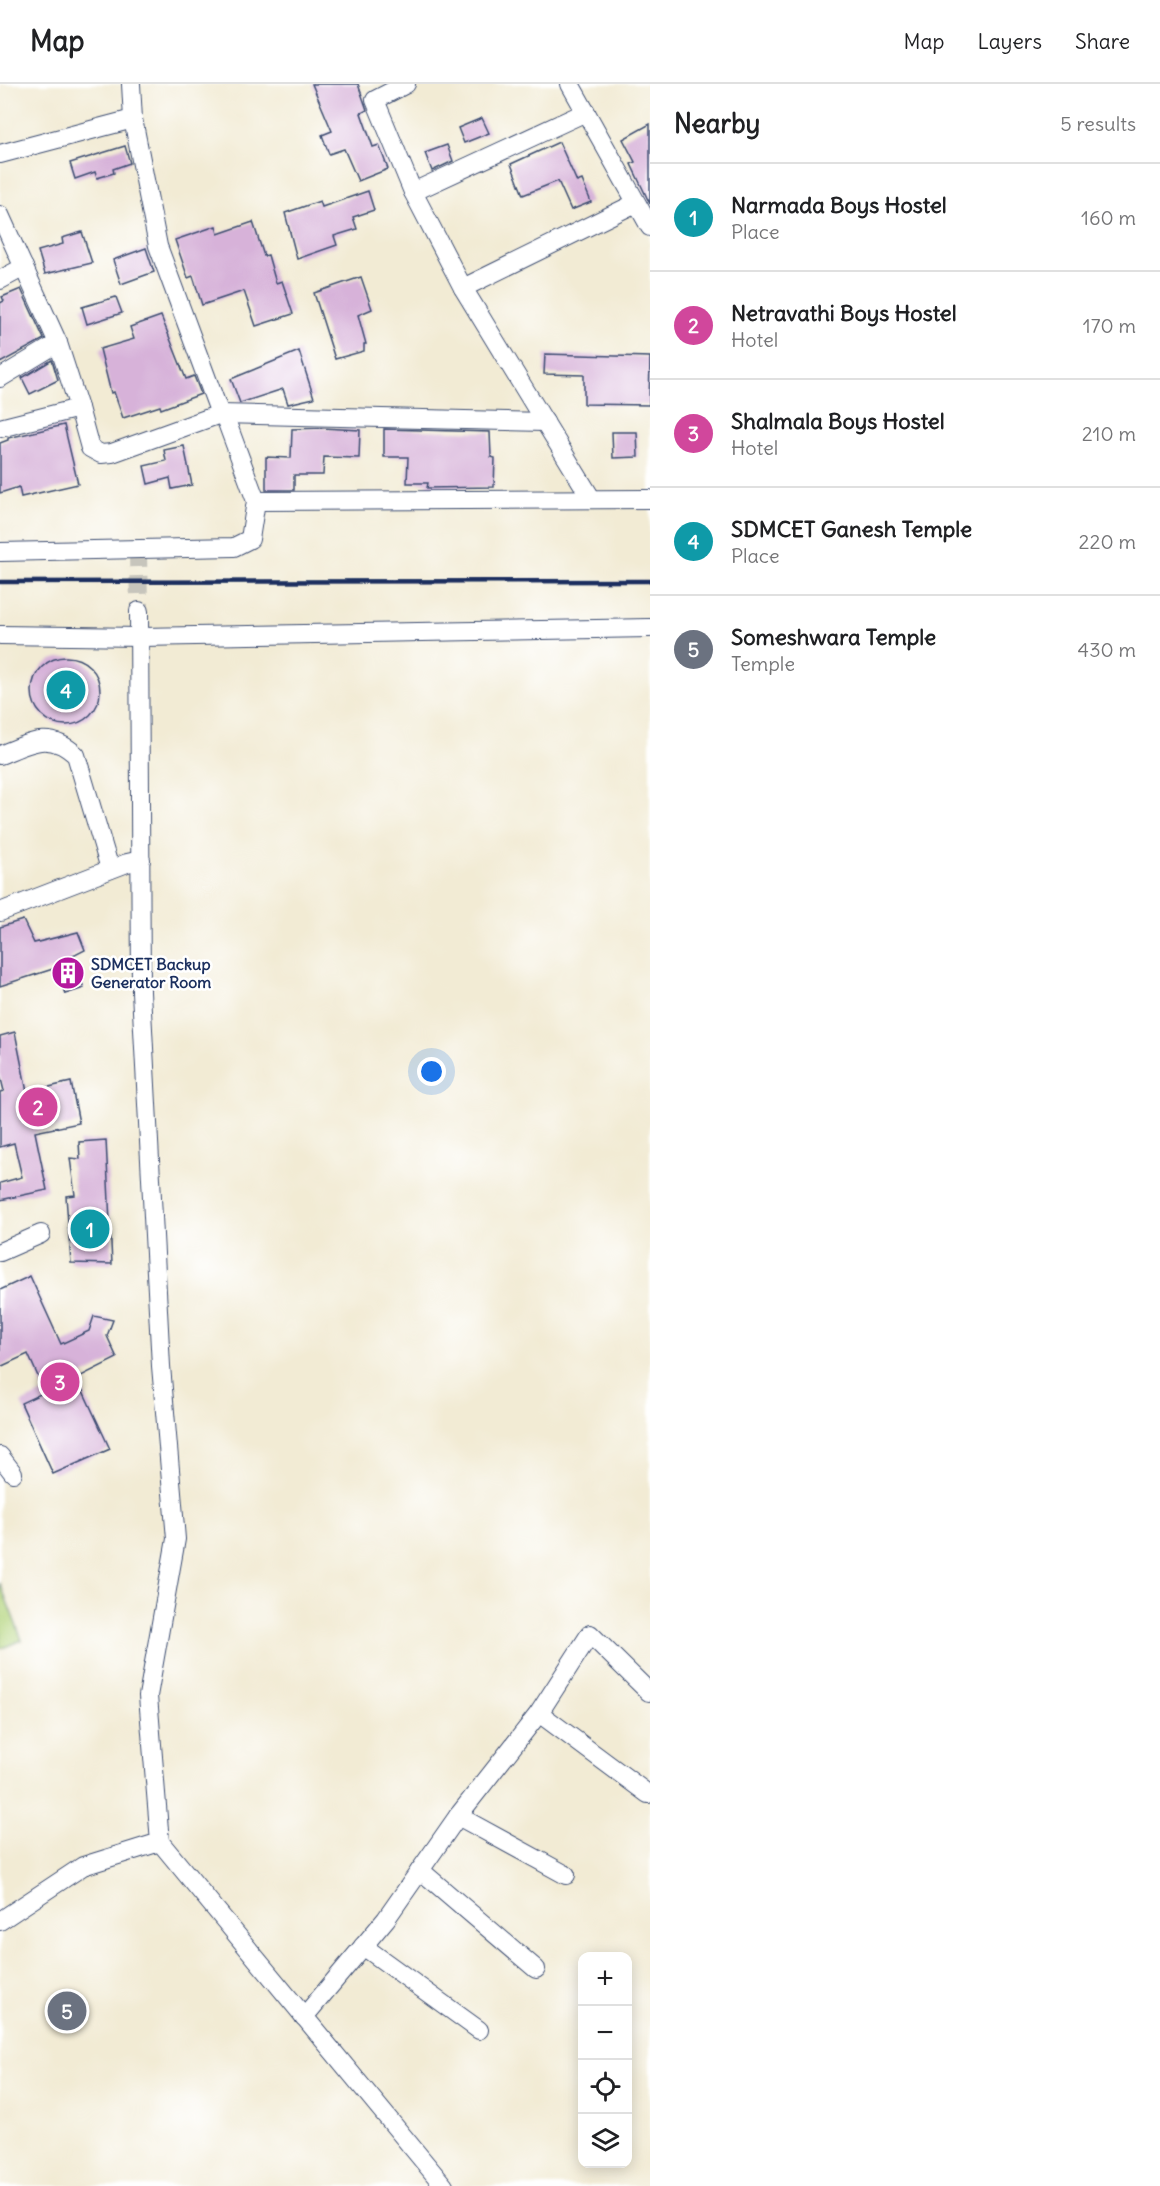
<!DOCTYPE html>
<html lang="en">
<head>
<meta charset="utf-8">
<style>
	:root { --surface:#fff; --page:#f2f2f2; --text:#202124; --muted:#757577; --line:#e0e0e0; --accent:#0f766e }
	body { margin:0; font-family:Delius,sans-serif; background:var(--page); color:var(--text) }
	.controls { position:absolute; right:18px; bottom:18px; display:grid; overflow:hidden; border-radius:12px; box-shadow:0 3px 15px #0003 }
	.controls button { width:54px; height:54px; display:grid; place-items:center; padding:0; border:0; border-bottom:2px solid var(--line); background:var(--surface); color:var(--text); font:30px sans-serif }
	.you { position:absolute; left:432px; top:988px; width:21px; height:21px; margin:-15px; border:4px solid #fff; border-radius:50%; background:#1a73e8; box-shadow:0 0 0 9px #1a73e833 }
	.badge { display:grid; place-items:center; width:39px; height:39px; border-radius:50%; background:var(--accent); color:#fff; font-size:20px; font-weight:700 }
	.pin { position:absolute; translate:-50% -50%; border:3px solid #fff; box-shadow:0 2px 6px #0006 }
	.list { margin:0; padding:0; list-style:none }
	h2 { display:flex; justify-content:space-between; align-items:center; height:78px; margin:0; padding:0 24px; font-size:26px }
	h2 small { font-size:20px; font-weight:400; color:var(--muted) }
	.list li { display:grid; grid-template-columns:39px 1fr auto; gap:18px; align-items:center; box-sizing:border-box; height:108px; padding:0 24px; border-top:2px solid var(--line) }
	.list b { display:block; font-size:22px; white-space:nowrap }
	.list p { margin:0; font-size:20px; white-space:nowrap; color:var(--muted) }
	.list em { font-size:20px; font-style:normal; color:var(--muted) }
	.icon { flex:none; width:33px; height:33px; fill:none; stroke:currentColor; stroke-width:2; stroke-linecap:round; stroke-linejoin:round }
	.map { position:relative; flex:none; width:650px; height:2102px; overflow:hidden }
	header { display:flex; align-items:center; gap:36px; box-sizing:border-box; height:84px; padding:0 30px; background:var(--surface); border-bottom:2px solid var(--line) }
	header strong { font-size:28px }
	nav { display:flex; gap:33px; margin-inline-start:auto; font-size:21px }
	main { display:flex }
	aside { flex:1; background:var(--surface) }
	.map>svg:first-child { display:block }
</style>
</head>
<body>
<header>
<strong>Map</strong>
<nav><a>Map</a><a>Layers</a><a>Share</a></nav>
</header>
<main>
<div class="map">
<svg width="650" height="2102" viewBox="0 0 650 2102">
	<rect width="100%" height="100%" fill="#fff"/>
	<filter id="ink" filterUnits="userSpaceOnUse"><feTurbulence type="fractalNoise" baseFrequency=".0167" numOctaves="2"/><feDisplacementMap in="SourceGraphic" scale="12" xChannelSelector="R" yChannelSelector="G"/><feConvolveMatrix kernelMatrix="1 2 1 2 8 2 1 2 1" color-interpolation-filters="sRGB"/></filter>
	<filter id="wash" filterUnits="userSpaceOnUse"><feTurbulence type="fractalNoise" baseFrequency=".008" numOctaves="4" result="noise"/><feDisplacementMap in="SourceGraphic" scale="24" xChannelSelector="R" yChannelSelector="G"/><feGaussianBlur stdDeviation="1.35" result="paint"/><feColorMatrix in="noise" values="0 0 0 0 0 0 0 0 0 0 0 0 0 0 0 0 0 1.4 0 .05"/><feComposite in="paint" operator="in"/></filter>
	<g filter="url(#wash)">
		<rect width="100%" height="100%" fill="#f2ebd4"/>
		<polygon fill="#b2d47c" stroke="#66826d" stroke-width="1.5" points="0,1499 22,1556 0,1565"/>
		<g id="blocks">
			<g fill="#d7b2d9">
				<polygon points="312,0 358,0 367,26 361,29 373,63 379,61 388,85 358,97 344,65 329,70 322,51 332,47"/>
				<polygon points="482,34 489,49 464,59 458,44"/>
				<polygon points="650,40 650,120 631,80 635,78 623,55"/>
				<polygon points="559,58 577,98 582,96 591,118 571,126 558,97 523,111 511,80"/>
				<polygon points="447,61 453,77 432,87 425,69"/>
				<polygon points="125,62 130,79 113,85 114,89 97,94 95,88 75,95 70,79"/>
				<polygon points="368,107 374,126 353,133 357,145 334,152 337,161 297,175 285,129 320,117 322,123"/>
				<polygon points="253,138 264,172 268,171 276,199 282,197 293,230 256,242 244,207 202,221 193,192 188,194 175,156 216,142 218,150"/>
				<polygon points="82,148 92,179 45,190 38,167 63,160 62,154"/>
				<polygon points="146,164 154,188 121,200 113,176"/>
				<polygon points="361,193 372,225 358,231 366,260 364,260 364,267 335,275 314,209"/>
				<polygon points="21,205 44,255 0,279 0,219 4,217 2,213"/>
				<polygon points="116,213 122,229 87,240 82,223"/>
				<polygon points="161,232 186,295 194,292 201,310 161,325 160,322 123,334 114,308 111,309 100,265 134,255 130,243"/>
				<polygon points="299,267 314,314 288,320 283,305 240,319 231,295"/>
				<polygon points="545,270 650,273 649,321 584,320 584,291 544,290"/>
				<polygon points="52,276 58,296 30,310 22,294"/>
				<polygon points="64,341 78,400 21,413 19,403 0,409 0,359 8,356 8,354"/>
				<polygon points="322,344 360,346 359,374 324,373 323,391 294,391 294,406 266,406 266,373 291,374 292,345"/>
				<polygon points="384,345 490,348 491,373 495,374 494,403 427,404 428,399 407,399 408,373 384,373"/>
				<polygon points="612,348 637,348 638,373 613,374"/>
				<polygon points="184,362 192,401 172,405 170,394 148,400 144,382 166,377 164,366"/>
				<circle cx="66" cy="607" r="34"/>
				<polygon points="23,836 34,859 78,848 85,866 71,873 84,904 65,910 56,884 0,902 0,843"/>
				<polygon points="15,948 27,1008 71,998 79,1039 35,1048 47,1106 0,1116 0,1099 22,1093 14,1059 0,1063 0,1008 4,1007 0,991 0,952"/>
				<polygon points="106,1056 112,1180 71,1179 66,1112 75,1111 70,1074 80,1075 79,1058"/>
				<polygon points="30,1192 61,1260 89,1247 94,1232 113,1236 107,1252 117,1274 77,1294 110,1365 53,1390 21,1319 45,1308 28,1270 0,1283 0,1206"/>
			</g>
		</g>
	</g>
	<g filter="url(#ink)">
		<use href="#blocks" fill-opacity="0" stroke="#3b4b70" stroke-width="1.5"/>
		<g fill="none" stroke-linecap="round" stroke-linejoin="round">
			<polyline stroke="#c7c5bc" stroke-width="18" stroke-dasharray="18 9" stroke-linecap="butt" points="138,465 139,527"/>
			<g stroke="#3b4b70" stroke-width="20">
				<g id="minor">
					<polyline points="406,0 375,16 413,108 463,204 591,414"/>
					<polyline points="570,0 650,143"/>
					<polyline points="0,70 133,35"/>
					<polyline points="413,108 586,28"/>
					<polyline points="0,131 58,259 79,324"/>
					<polyline points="0,196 24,183"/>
					<polyline points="463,204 636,119"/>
					<polyline points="0,294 58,259"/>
					<polyline points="0,344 79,324 90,364 101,370 112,369 220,330 545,338"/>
					<polyline points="256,417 650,415"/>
					<polyline points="0,468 234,463 250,455 256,417 226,336 220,330 158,162 133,35 131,0"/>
					<polyline points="139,527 141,908 161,1282 176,1455 148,1612 160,1758 444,2102"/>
					<polyline points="0,551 141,553 650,544"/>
					<path d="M 0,671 C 30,659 49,646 76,671 L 110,785"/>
					<polyline points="0,828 127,779 141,776"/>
					<polyline points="0,1168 41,1150"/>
					<polyline points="0,1372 13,1389"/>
					<polyline points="539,1629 648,1710"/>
					<polyline points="458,1732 566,1791"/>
					<polyline points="420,1786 536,1885"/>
					<polyline points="0,1837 83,1782 160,1758"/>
					<polyline points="363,1862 479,1946"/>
					<polyline points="304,1933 386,1835 458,1732 539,1629 590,1550 649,1608"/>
				</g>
			</g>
			<use href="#minor" stroke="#fff" stroke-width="18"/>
			<polyline stroke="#1b2f5e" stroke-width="4.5" points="0,498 650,497"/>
		</g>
	</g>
	<defs>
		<g id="building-disc" transform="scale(1.725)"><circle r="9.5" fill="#b5179e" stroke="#fff"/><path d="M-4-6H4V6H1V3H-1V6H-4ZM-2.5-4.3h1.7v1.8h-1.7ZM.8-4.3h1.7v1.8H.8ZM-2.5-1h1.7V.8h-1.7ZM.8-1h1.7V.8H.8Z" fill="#fff"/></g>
	</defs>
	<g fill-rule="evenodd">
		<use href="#building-disc" x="68" y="889"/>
	</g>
	<g text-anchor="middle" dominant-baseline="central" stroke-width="5" stroke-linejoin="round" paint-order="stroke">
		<g font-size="16" font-weight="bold" fill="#1b2f5e" stroke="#fff" text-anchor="start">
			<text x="91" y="880">SDMCET Backup<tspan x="91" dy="18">Generator Room</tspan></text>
		</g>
	</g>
</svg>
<div class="controls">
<button>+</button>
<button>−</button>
<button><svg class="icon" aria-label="locate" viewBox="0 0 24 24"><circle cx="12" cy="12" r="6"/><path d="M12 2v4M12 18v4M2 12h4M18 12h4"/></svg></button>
<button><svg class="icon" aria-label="layers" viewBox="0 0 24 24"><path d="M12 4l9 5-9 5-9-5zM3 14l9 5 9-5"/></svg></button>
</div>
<div class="you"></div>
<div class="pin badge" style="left:90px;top:1145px;background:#0f9aa8">1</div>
<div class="pin badge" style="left:38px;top:1023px;background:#d1479c">2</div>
<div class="pin badge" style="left:60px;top:1298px;background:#d1479c">3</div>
<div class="pin badge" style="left:66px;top:606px;background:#0f9aa8">4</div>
<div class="pin badge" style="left:67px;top:1927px;background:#6b7280">5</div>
</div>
<aside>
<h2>Nearby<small>5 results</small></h2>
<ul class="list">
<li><span class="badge" style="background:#0f9aa8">1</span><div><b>Narmada Boys Hostel</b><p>Place</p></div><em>160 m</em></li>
<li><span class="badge" style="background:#d1479c">2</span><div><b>Netravathi Boys Hostel</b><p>Hotel</p></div><em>170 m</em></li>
<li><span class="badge" style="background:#d1479c">3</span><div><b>Shalmala Boys Hostel</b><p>Hotel</p></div><em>210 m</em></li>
<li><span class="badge" style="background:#0f9aa8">4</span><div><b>SDMCET Ganesh Temple</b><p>Place</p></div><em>220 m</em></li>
<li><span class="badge" style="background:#6b7280">5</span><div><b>Someshwara Temple</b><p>Temple</p></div><em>430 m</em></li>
</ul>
</aside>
</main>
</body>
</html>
